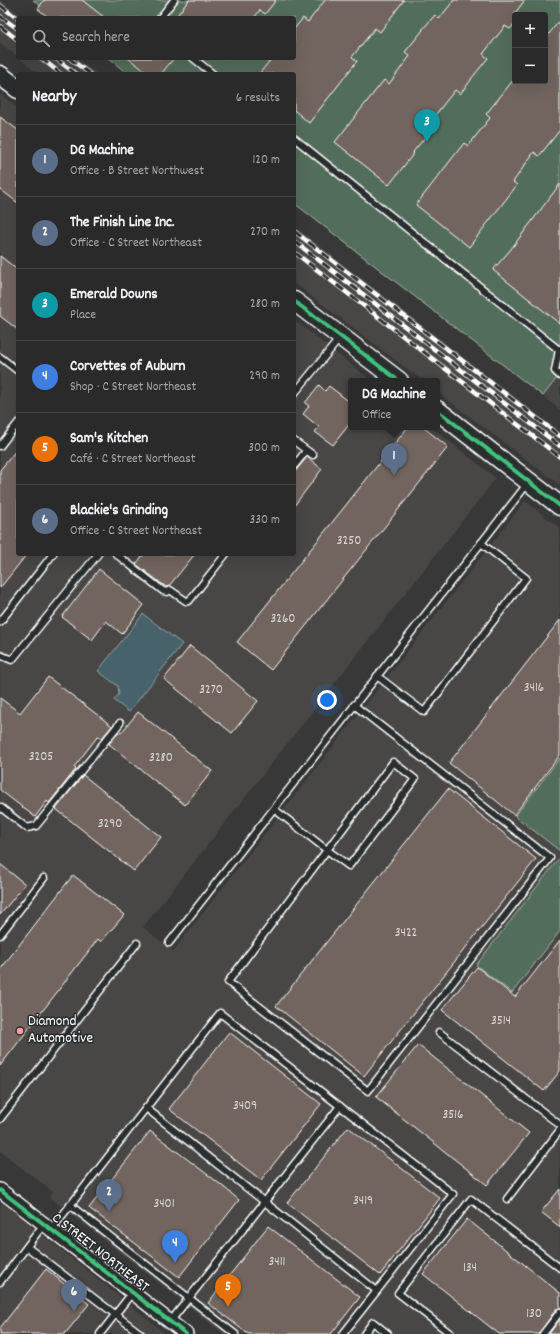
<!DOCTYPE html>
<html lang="en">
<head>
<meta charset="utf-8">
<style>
	:root { --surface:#2a2a2a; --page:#363636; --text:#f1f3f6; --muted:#a5a7a8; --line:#464647; --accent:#ff9aa2 }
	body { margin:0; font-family:Dekko,sans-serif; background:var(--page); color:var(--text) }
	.controls { position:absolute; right:12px; top:12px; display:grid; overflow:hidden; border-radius:4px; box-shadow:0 4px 16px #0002 }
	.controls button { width:36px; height:36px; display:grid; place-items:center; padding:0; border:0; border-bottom:1px solid var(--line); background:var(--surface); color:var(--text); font:20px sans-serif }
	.you { position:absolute; left:327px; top:700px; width:14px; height:14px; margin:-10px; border:3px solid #fff; border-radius:50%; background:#1a73e8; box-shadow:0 0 0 6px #1a73e833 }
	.badge { display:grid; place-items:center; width:26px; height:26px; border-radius:50%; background:var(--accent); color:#fff; font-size:13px; font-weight:700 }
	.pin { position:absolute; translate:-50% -33px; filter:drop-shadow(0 1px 2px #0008) }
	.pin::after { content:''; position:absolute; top:21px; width:14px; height:12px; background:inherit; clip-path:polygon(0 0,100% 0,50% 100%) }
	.popup { position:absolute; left:348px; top:378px; width:92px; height:52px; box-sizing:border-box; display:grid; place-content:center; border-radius:4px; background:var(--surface); filter:drop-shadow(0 1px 3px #0005); font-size:13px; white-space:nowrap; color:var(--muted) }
	.popup b { font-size:15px; color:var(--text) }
	.popup::after { content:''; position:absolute; left:50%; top:100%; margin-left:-8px; border:8px solid transparent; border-top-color:var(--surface) }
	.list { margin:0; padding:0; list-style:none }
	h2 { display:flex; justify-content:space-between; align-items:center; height:52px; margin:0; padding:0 16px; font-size:17px }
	h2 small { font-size:13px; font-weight:400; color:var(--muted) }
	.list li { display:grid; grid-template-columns:26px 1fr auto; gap:12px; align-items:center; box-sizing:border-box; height:72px; padding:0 16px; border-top:1px solid var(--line) }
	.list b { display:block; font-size:15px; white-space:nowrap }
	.list p { margin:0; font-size:13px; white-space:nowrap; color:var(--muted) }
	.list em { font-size:13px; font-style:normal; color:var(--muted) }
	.icon { flex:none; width:22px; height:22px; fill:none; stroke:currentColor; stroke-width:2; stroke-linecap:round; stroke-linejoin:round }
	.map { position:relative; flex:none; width:560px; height:1334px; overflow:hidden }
	.search { position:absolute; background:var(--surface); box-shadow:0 4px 16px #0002; left:16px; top:16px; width:280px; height:44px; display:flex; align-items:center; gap:10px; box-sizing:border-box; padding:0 14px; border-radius:4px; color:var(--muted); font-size:15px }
	.panel { position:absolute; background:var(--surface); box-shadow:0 4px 16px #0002; left:16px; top:72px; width:280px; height:484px; border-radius:4px }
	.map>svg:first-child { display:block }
</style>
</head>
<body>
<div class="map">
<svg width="560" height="1334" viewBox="0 0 560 1334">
	<rect width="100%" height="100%" fill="#383838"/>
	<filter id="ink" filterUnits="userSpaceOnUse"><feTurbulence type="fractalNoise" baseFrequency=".025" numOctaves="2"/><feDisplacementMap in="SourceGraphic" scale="8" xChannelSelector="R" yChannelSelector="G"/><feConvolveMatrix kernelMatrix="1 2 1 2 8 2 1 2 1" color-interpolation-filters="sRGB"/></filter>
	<g filter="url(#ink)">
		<g fill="#494644">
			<polygon points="0,0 24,18 18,18 18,57 0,43"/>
			<polygon points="19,58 76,58 97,74 38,74"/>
			<polygon points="0,94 18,108 18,554 294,554 294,320 372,381 351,381 351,427 431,427 496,478 143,927 173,951 525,501 560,528 560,758 515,816 560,851 560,857 476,964 512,993 560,931 560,1334 224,1334 49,1197 53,1192 0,1151"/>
			<polygon points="294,226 560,432 560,485 437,392 437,381 423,381 294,283"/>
			<polygon points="560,374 560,410 543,396"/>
			<polygon points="2,1202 166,1334 0,1334 0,1205"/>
		</g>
		<g fill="#536d5b" stroke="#a9b6ad" fill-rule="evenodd">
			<path d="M 33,0 L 560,0 L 560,374 L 543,396 L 294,203 L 294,74 L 128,74 L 108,58 L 294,58 L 294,18 L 56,18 ZM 515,15 L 545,15 L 545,81 L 515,81 Z"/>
			<polygon points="560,758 560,851 515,816"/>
			<polygon points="560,857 560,931 512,993 476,965"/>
		</g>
		<polygon fill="#47626b" stroke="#91a1a6" points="143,614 182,644 129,712 114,700 119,694 118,686 98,671"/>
		<g fill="#72655f" stroke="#fff">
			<polygon points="44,0 82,0 105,18 49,18 38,9"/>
			<polygon points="189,0 276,0 265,14 260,10 254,18 175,18"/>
			<polygon points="325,0 404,0 380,32 375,28 352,57 357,61 309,123 294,110 294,74 259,74 272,58 294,58 294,29 303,18 308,22"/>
			<polygon points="454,0 525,0 515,13 515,23 510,29 505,26 483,54 488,58 471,79 471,80 460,94 455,90 432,119 437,123 413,152 414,153 389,185 335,142 384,80 389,84 410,56 405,52 423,30 422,30 435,15 439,19"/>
			<polygon points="560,20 560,130 539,156 534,152 513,182 517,185 469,247 416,205 464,143 468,146 490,118 486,114 515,78 515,81 545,81 545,39"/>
			<polygon points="128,58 174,58 161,74 149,74"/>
			<polygon points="0,117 18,130 18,203 0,189"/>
			<polygon points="560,184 560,324 493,270 511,249"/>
			<polygon points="0,256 18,270 18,330 0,316"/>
			<polygon points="319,385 325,391 329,386 351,403 351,422 333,445 315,432 319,427 303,414 309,406 305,403"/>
			<polygon points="408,427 423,427 448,447 271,670 237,642"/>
			<polygon points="18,448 18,554 27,554 0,588 0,470"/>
			<polygon points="307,457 322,469 294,506 294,473"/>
			<polygon points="144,554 195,554 169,586 166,587 136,564"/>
			<polygon points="99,569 144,605 122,634 106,621 92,640 62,617"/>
			<polygon points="560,620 560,755 514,815 449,763"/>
			<polygon points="190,646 258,701 232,733 164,679"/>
			<polygon points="48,677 112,726 102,738 98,736 74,767 76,769 49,803 47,801 35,817 0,790 0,698 20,713"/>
			<polygon points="138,712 212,771 185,805 109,744 119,732 121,733"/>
			<polygon points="83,775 161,837 134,871 56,809"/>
			<polygon points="448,789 536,859 364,1076 276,1006"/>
			<polygon points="0,864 25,884 0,915"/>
			<polygon points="73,875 124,915 101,942 98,939 0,1066 0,970"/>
			<polygon points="560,940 560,1071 544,1091 442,1010 477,967 515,997"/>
			<polygon points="229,1032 321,1104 261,1180 169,1109"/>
			<polygon points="418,1045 529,1133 487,1185 376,1097"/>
			<polygon points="348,1127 440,1198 380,1275 287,1203"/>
			<polygon points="150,1131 220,1184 239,1200 179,1277 89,1208"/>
			<polygon points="560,1189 560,1227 541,1212"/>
			<polygon points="467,1219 560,1293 560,1308 556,1309 539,1334 499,1334 423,1274"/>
			<polygon points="268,1226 360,1297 331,1334 248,1334 208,1303"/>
			<polygon points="46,1269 89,1304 65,1334 0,1334 0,1328"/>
			<polygon points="560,1319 560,1334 549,1334"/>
		</g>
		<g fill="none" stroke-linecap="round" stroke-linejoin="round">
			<g stroke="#fff" stroke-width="9">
				<g id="lane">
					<polyline points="160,18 174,0"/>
					<polyline points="193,58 213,74"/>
					<polyline points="294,138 559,350 560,349"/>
					<polyline points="559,350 555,371 560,376"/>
					<polyline points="0,357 18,371"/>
					<polyline points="294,394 340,338"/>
					<polyline points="294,441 313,455"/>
					<polyline points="0,446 18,423"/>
					<polyline points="294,466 306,451"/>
					<polyline points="116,554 163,591 167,592 170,590 186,601 189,601 226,554"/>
					<polyline points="0,622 53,554"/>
					<polyline points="0,655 12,660 98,554"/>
					<polyline points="377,676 424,712 526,578 481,543"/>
					<polyline points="0,807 27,828 36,826 120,723"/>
					<polyline points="274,809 327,850 393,762 415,779 349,866 327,850 228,982 368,1091 550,858 354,705"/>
					<polyline points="0,935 44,878"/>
					<polyline points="169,943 528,483"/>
					<polyline points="439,1032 560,1125"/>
					<polyline points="146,1108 377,1291"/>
					<polyline points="0,1119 137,943"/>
					<polyline points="507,1199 560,1130"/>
					<polyline points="70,1205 235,1334"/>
					<polyline points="51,1230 220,1013 453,1194 343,1334"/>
					<polyline points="27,1247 141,1334"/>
					<polyline points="0,1282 44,1224"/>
					<polyline points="170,1322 340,1106"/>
					<polyline points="100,1334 132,1293"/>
					<polyline points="364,1334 373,1322 388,1334"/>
					<polyline points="451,1334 398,1293 471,1199 560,1268"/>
					<polyline points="543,1334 560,1312"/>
				</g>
			</g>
			<g stroke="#fff" stroke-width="16">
				<polyline id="street" points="0,1190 186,1334"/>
			</g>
			<g stroke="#fff" stroke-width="21">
				<g id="secondary">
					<polyline points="0,75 18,89"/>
					<polyline points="294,301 399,381"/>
					<polyline points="437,410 560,506"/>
				</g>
			</g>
			<use href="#lane" stroke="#2a2d2e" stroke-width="6"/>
			<use href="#street" stroke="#2a2d2e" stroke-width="13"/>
			<use href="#secondary" stroke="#2a2d2e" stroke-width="18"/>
			<g stroke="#fff" stroke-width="4.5">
				<g id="rail">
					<polyline points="0,5 18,19"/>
					<polyline points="0,16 18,29"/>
					<polyline points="0,26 18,40"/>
					<polyline points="41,58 61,74"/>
					<polyline points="55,58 76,74"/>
					<polyline points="69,58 90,74"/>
					<polyline points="294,231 560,436"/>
					<polyline points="294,241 560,446"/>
					<polyline points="294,252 560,457"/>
				</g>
			</g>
			<use href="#rail" stroke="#2a2d2e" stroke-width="3" stroke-dasharray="9" stroke-linecap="butt"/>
			<g stroke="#2a2d2e" stroke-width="6">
				<g id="cycleway">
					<polyline points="294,301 399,381"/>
					<polyline points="437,410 560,506"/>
					<polyline points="0,1190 186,1334"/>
				</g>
			</g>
			<use href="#cycleway" stroke="#40c37c" stroke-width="4"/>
		</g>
	</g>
	<circle fill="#ff9aa2" stroke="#2a2d2e" stroke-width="1.5" cx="20" cy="1031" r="4"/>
	<g text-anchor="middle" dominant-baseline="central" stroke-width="3" stroke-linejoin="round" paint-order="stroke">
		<g font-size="13" fill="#dcd8d7">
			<text x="349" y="541">3250</text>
			<text x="283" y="619">3260</text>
			<text x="534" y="688">3416</text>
			<text x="211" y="690">3270</text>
			<text x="41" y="757">3205</text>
			<text x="161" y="758">3280</text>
			<text x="110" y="824">3290</text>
			<text x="406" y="933">3422</text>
			<text x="501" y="1021">3514</text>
			<text x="245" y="1106">3409</text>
			<text x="453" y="1115">3516</text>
			<text x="363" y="1201">3419</text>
			<text x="164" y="1204">3401</text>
			<text x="277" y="1262">3411</text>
			<text x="470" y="1268">134</text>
			<text x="534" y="1314">130</text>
		</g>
		<g font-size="15" fill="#fff" stroke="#2a2d2e" text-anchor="start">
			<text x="28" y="1022">Diamond<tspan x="28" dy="17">Automotive</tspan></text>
		</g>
		<g font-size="15" fill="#fff" stroke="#2a2d2e">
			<text transform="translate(100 1253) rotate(38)">C STREET NORTHEAST</text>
		</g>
	</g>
</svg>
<div class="controls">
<button>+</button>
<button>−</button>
</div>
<div class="you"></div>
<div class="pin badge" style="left:394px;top:476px;background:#5c6f8a">1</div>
<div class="popup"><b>DG Machine</b>Office</div>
<div class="pin badge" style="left:109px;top:1212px;background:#5c6f8a">2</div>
<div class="pin badge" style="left:427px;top:142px;background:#0f9aa8">3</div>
<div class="pin badge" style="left:175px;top:1263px;background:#3f7fe0">4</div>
<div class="pin badge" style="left:228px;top:1307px;background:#e8710a">5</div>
<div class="pin badge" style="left:74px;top:1312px;background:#5c6f8a">6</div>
<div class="search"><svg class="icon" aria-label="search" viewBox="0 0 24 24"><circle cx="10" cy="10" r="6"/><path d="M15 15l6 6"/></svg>Search here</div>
<section class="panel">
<h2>Nearby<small>6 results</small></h2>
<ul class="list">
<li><span class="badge" style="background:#5c6f8a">1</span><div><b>DG Machine</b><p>Office · B Street Northwest</p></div><em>120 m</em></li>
<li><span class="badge" style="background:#5c6f8a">2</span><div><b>The Finish Line Inc.</b><p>Office · C Street Northeast</p></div><em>270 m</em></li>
<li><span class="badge" style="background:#0f9aa8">3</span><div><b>Emerald Downs</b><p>Place</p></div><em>280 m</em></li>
<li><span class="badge" style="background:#3f7fe0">4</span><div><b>Corvettes of Auburn</b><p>Shop · C Street Northeast</p></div><em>290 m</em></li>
<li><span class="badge" style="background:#e8710a">5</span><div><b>Sam's Kitchen</b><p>Café · C Street Northeast</p></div><em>300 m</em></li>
<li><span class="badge" style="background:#5c6f8a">6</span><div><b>Blackie's Grinding</b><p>Office · C Street Northeast</p></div><em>330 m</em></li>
</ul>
</section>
</div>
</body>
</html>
